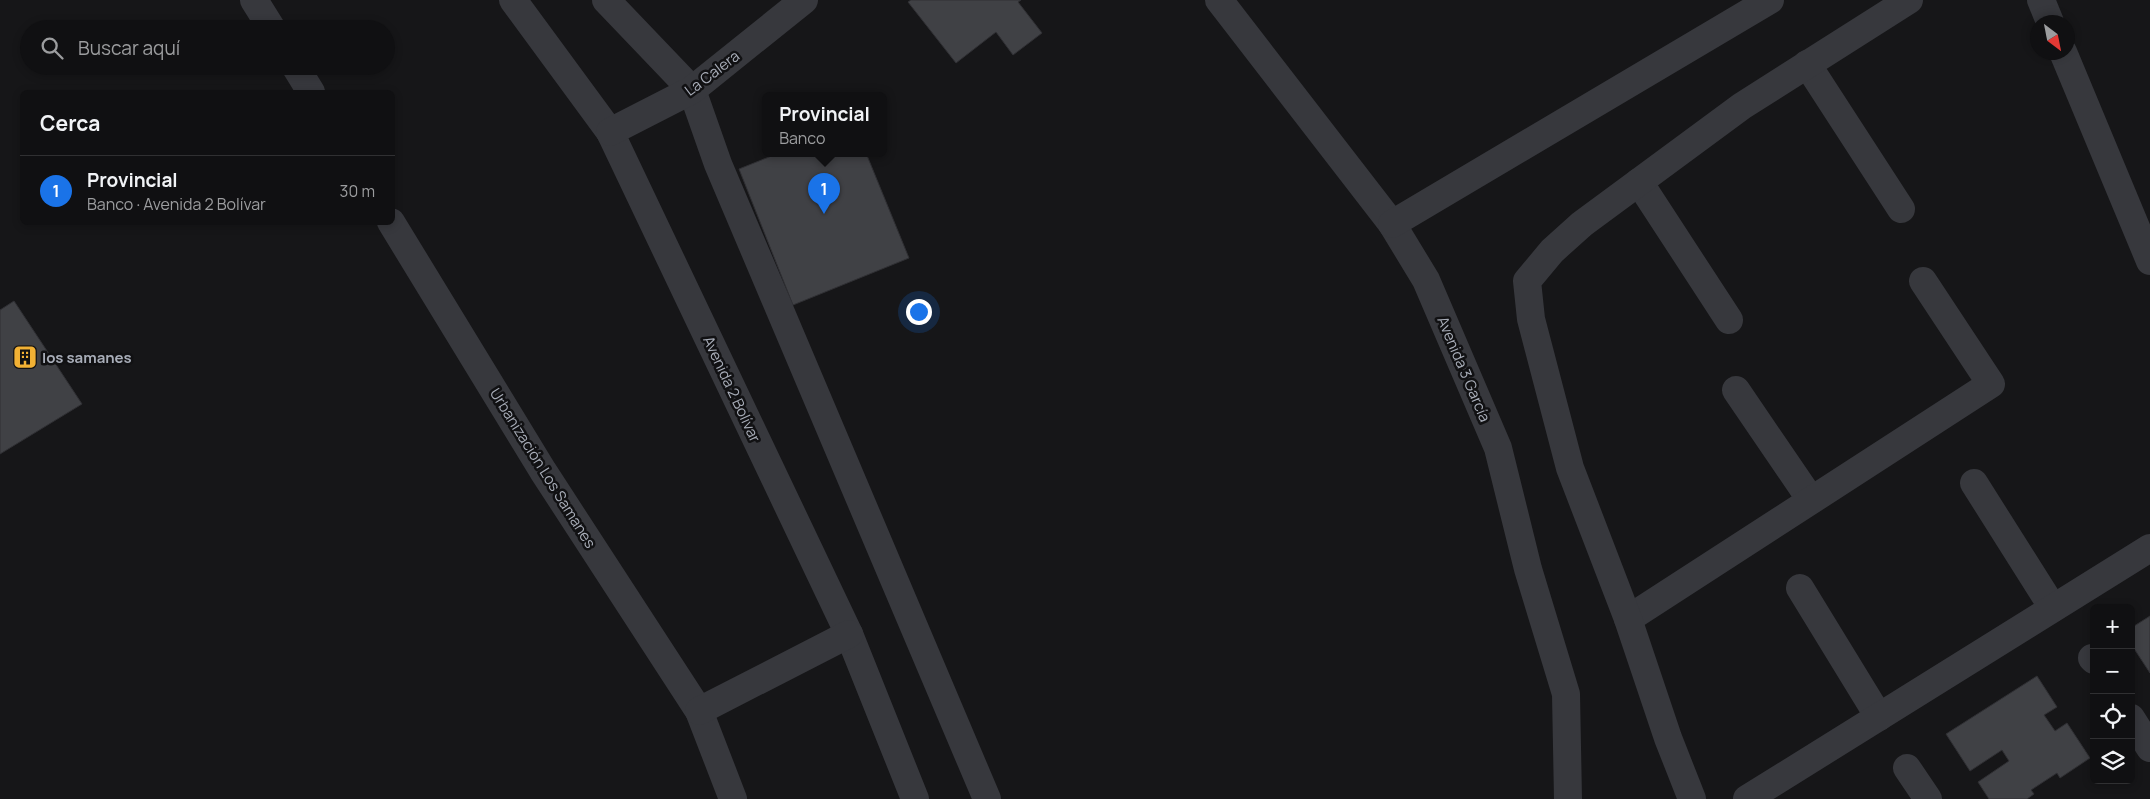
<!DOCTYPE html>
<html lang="es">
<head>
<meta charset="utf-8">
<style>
	:root { --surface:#101012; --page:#19191b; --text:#f1f3f6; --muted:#9c9d9f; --line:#303032; --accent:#1a73e8 }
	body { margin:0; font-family:Manrope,sans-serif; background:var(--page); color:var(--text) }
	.controls { position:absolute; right:15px; bottom:15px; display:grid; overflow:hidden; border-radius:8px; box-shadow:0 2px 8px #0003 }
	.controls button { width:45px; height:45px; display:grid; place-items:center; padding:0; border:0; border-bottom:1px solid var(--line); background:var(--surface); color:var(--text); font:25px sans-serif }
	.compass { position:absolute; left:2030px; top:15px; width:45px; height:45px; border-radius:50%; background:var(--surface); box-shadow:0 2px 8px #0003; rotate:148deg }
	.you { position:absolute; left:918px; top:311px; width:18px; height:18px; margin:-12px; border:4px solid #fff; border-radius:50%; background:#1a73e8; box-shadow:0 0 0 8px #1a73e833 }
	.badge { display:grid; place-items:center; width:32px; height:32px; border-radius:50%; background:var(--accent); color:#fff; font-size:16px; font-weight:700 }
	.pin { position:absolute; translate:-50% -41px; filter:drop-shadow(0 1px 2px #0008) }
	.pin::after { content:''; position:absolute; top:26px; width:18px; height:15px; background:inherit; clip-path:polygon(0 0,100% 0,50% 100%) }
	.popup { position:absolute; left:762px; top:92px; width:125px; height:65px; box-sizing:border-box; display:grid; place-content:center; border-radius:8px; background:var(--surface); filter:drop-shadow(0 1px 4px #0005); font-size:16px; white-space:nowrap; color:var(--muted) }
	.popup b { font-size:19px; color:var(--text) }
	.popup::after { content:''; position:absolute; left:50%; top:100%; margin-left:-10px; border:10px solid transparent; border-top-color:var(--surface) }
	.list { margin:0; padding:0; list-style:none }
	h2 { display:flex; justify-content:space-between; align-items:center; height:65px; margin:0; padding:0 20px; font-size:21px }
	h2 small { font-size:16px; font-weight:400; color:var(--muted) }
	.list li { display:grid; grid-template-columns:32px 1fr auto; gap:15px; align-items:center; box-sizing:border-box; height:70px; padding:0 20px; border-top:1px solid var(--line) }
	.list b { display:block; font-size:19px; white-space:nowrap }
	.list p { margin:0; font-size:16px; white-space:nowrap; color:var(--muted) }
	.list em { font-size:16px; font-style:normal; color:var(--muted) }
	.icon { flex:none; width:28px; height:28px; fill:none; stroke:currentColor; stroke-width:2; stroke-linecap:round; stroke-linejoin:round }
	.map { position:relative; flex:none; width:2150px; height:799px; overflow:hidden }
	.search { position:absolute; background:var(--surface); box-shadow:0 2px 8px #0003; left:20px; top:20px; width:375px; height:55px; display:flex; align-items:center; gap:12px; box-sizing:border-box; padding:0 18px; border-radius:28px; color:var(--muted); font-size:19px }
	.panel { position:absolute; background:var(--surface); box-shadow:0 2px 8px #0003; left:20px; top:90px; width:375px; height:135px; border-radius:8px }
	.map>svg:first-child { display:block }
</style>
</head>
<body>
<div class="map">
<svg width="2150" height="799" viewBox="0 0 2150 799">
	<rect width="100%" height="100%" fill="#161618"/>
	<g fill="#404145" stroke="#303034">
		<polygon points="911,0 1021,0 1018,2 1042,33 1013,55 996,32 956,63 908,2"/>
		<polygon points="779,153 866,153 909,258 793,305 739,169"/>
		<polygon points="14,301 82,404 0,454 0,310"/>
		<polygon points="2150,616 2150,673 2131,644 2131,628"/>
		<polygon points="2037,676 2057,707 2044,715 2055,731 2067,723 2090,758 2060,778 2057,773 2031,790 2034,794 2027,799 1989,799 1978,782 2009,761 2002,750 1970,771 1946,734"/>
	</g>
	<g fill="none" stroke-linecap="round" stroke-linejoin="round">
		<g stroke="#37383d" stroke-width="28">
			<polyline points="254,0 272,29"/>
			<polyline points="513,0 610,132 849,634 915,799"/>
			<polyline points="606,0 692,90 718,164 987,799"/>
			<polyline points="1219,0 1392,224 1426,280 1498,448 1528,569 1566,694 1568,799"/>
			<polyline points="2041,0 2050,22"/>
			<polyline points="2063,52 2150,261"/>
			<polyline points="1807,64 1901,209"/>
			<polyline points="295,66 311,92"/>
			<polyline points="610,132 692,90 804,0"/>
			<polyline points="1639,182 1729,320"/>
			<polyline points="391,222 543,471 699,711 733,799"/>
			<polyline points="1392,224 1770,0"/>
			<polyline points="1736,390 1811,500"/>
			<polyline points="1974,483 2053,608"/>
			<polyline points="1800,588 1879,717"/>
			<polyline points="1628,619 1991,384 1923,281"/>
			<polyline points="2092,658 2094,660"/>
			<polyline points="699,711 849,634"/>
			<polyline points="2131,718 2150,748"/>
			<polyline points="1907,768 1928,799"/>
			<polyline points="1692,799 1668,738 1628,619 1570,468 1531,319 1527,281 1552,251 1582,224 1742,106 1909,0"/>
			<polyline points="1747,799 2150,548"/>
		</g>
	</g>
	<defs>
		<g id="building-square" transform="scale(1.25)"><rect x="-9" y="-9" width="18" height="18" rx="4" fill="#f2b134" stroke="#111113"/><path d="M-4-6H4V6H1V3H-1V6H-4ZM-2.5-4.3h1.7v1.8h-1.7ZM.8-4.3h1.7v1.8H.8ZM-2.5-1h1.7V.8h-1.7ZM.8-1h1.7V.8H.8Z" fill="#111"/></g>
	</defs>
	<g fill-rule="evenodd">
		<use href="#building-square" x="25" y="357"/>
	</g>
	<g text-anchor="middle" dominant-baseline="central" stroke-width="5" stroke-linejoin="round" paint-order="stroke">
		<g font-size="15" fill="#a8adb8" stroke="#111113">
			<text transform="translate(712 73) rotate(-37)">La Calera</text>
			<text transform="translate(1464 369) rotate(67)">Avenida 3 García</text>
			<text transform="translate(732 389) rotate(65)">Avenida 2 Bolívar</text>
			<text transform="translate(543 468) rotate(58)">Urbanización Los Samanes</text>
		</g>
		<g font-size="15" font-weight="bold" fill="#a8adb8" stroke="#111113" text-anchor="start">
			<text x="42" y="357">los samanes</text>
		</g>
	</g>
</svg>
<div class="controls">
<button>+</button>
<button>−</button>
<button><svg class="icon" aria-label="locate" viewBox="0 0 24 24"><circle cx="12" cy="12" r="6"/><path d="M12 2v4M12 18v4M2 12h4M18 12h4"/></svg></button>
<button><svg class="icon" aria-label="layers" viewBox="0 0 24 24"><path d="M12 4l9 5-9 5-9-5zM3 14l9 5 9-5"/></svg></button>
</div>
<svg class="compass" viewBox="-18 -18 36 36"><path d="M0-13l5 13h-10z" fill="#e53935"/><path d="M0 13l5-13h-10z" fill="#9c9d9f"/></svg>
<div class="you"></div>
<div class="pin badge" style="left:824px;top:214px">1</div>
<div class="popup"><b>Provincial</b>Banco</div>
<div class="search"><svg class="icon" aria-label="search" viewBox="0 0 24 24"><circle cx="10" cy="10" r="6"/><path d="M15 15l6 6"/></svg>Buscar aquí</div>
<section class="panel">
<h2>Cerca<small></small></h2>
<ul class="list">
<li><span class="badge">1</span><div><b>Provincial</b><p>Banco · Avenida 2 Bolívar</p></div><em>30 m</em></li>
</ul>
</section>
</div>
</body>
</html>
